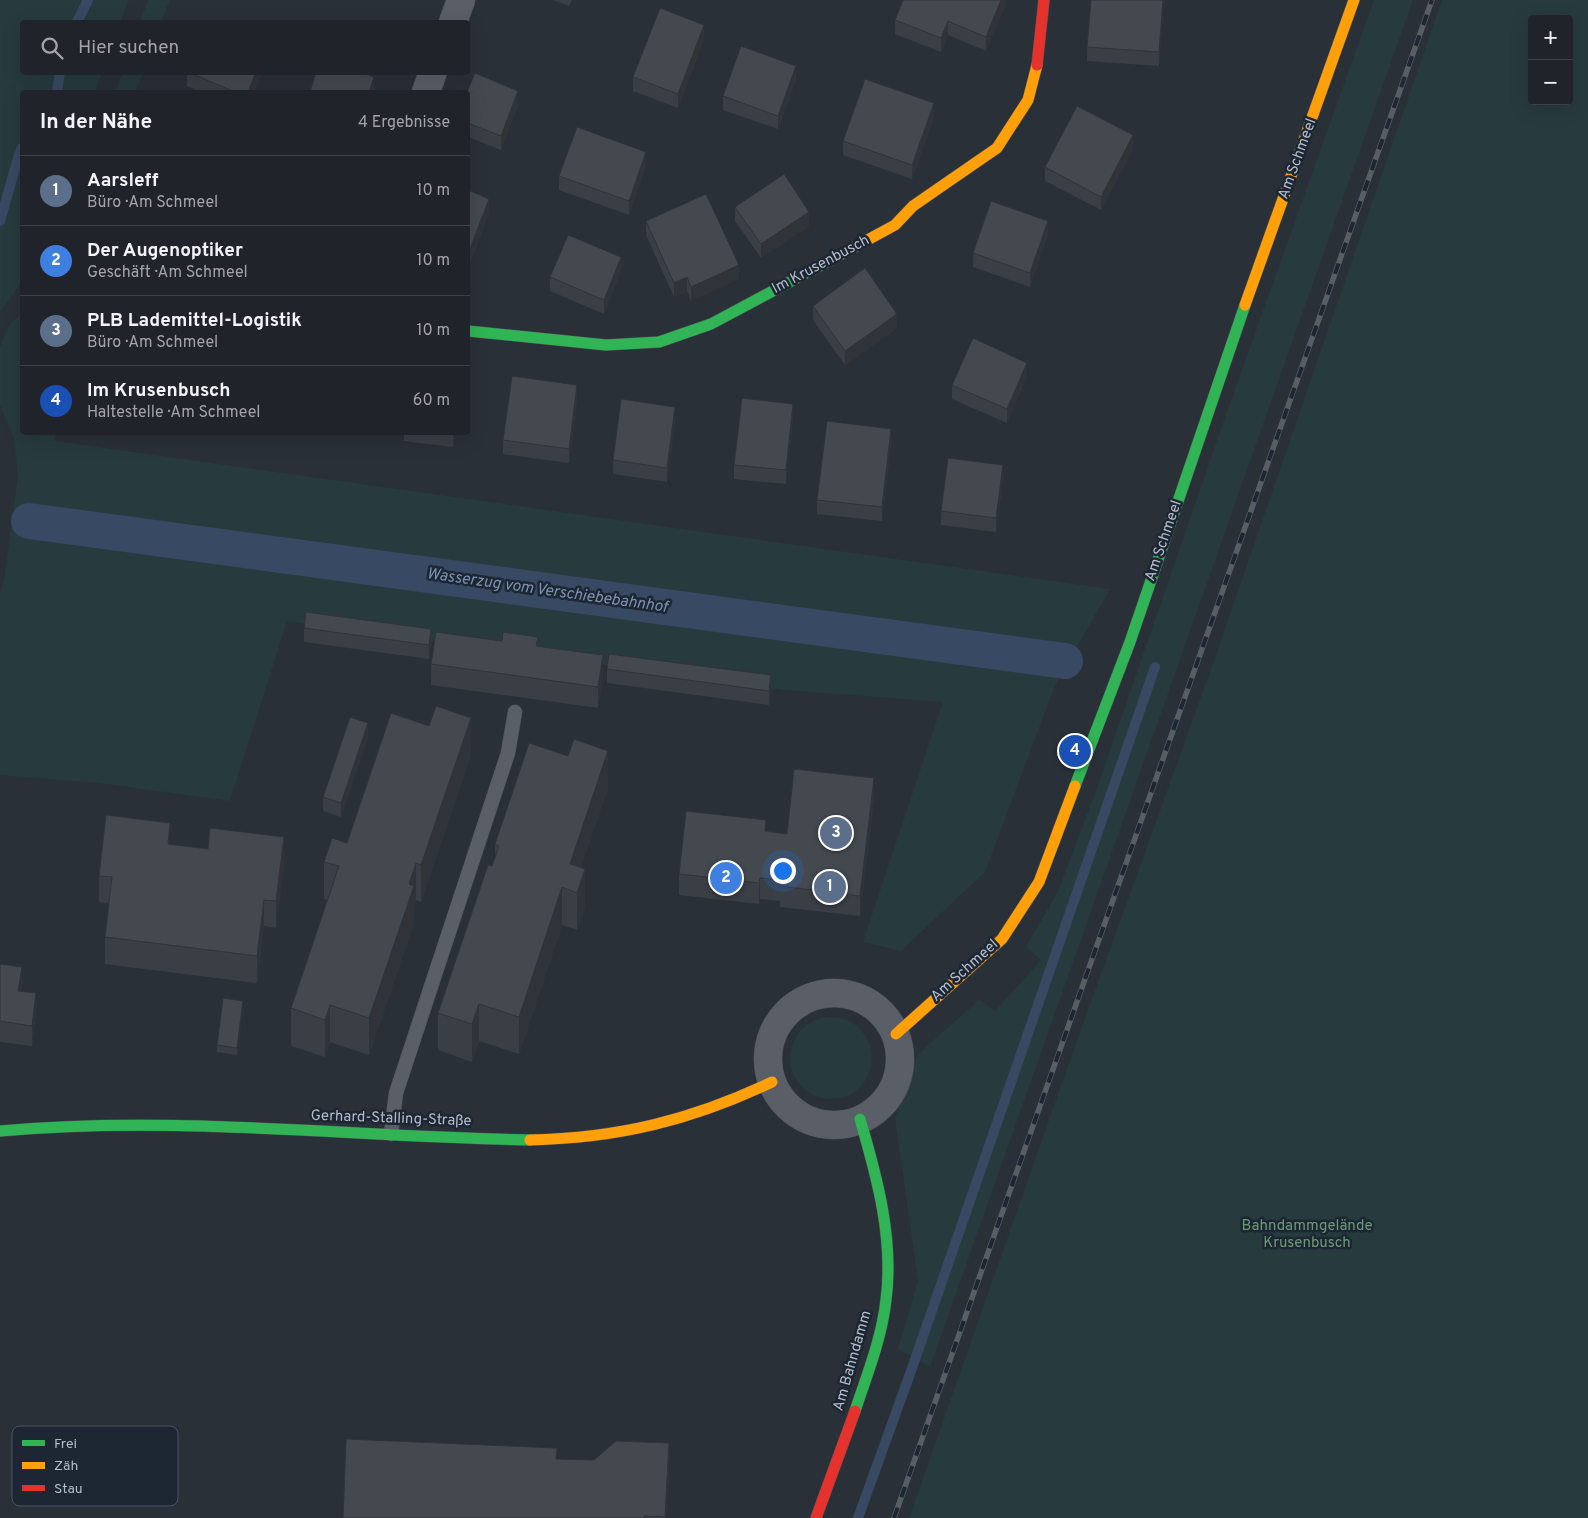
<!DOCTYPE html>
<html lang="de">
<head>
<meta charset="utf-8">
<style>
	:root { --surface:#20242a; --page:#2d3036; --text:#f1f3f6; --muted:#a2a4a8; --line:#3d4147; --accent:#1a73e8 }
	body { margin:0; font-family:Overpass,sans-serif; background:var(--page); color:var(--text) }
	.controls { position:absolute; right:15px; top:15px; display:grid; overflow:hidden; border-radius:5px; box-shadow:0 5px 20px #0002 }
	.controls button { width:45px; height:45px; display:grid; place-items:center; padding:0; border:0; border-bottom:1px solid var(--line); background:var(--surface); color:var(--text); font:25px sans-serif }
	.you { position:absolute; left:782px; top:870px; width:18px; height:18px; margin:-12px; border:4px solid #fff; border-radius:50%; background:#1a73e8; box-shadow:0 0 0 8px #1a73e833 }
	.badge { display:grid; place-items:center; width:32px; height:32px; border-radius:50%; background:var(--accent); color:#fff; font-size:16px; font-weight:700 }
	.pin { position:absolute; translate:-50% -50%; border:2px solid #fff; box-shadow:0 1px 5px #0006 }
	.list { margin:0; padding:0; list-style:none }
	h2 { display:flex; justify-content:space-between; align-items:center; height:65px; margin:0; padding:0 20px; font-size:21px }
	h2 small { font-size:16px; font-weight:400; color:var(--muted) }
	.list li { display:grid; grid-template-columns:32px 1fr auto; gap:15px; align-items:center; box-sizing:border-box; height:70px; padding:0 20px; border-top:1px solid var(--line) }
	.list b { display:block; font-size:19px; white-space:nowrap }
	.list p { margin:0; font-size:16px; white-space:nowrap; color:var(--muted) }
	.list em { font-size:16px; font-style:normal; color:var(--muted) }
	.icon { flex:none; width:28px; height:28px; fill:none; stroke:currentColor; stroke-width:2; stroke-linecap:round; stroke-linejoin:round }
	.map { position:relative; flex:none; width:1588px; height:1518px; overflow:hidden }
	.search { position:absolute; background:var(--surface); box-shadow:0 5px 20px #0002; left:20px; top:20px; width:450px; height:55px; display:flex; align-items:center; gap:12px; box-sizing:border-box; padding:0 18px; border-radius:5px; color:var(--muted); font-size:19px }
	.panel { position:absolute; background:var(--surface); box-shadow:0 5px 20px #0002; left:20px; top:90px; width:450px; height:345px; border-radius:5px }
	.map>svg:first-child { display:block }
</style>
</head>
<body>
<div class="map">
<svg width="1588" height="1518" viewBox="0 0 1588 1518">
	<rect width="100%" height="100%" fill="#2a3038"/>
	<g fill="#273a3e" fill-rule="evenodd">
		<polygon points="0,0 129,0 120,22 22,22 22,72 102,73 95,92 22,92 22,282 0,312"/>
		<polygon points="148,0 170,0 161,22 140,22"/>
		<polygon points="1374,0 1413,0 930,1367 898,1349 918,1281 895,1118 917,1055 979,1000 995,1011 1041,960 1026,947 1058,891 1096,791 1222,426"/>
		<path d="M 1442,0 L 1588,0 L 1588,1518 L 909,1518 L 1074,1049 L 1210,672 ZM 1532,19 L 1569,19 L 1569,101 L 1532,101 Z"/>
		<polygon points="122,73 143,73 135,92 115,92"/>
		<polygon points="22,313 22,432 55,433 55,441 1110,589 1054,688 985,872 901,951 863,942 943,702 784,690 287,621 230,801 99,783 0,775 0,592 4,580 18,476 14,439 0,405 0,347 9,325"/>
		<circle cx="831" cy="1058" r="41"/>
	</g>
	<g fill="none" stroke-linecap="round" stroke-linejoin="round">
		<g stroke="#384963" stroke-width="10">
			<polyline points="77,22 88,0"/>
			<polyline points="57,92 60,72"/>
			<polyline points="0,221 19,155 22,148"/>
			<polyline points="858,1518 911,1371 1155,667"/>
		</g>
		<polyline stroke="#384963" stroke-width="36" points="29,521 1065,661"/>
		<g stroke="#484c53" stroke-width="15">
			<polyline id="lane" points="391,1134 396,1093 508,753 515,712"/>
		</g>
		<g stroke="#484c53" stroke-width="29">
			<g id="street">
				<polyline points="453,22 461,0"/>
				<polyline points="426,92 433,72"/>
				<circle cx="834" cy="1059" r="66"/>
			</g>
		</g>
		<g stroke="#484c53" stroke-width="12">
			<g id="fast">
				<polyline points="468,331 606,345 659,342 711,324 827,262"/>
				<polyline points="1075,786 1130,642 1245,305"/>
				<path d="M 0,1131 C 177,1115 353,1137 530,1140"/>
				<path d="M 855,1411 C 867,1375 882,1337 886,1300 C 894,1239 877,1177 860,1119"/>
			</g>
		</g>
		<g stroke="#484c53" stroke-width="12">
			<g id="slow">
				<polyline points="827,262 895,225 913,206 997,148 1028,100 1037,65"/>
				<polyline points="1245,305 1354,0"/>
				<polyline points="896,1034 1002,939 1039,882 1075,786"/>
				<path d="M 530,1140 C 619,1138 692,1120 772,1082"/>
			</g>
		</g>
		<g stroke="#484c53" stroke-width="12">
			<g id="jam">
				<polyline points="1037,65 1044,0"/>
				<polyline points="816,1518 855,1411"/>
			</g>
		</g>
		<use href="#lane" stroke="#5a5e66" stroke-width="14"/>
		<use href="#street" stroke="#5a5e66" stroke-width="28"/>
		<use href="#fast" stroke="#30b455" stroke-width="11"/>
		<use href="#slow" stroke="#ff9f0a" stroke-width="11"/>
		<use href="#jam" stroke="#e5322d" stroke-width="11"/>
		<g stroke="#595d64" stroke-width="5.5">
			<polyline id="rail" points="894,1518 1432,0"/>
		</g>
		<use href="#rail" stroke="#1d2633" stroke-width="4" stroke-dasharray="11" stroke-linecap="butt"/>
	</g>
	<g fill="#3a3f45">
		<polygon points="553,0 572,0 569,6"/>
		<polygon points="1006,0 1006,4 986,51 948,35 941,52 895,34 895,20"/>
		<polygon points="1091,0 1164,0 1159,66 1087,61 1087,47"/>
		<polygon points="704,39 678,108 633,91 633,77"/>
		<polygon points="187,72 262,72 254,92 202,92 187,86"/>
		<polygon points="796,80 778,129 723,110 723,96"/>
		<polygon points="468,92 518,105 501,150 468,137"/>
		<polygon points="934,117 912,179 843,155 843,141"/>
		<polygon points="1133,149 1101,210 1045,181 1045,167"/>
		<polygon points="646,166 629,215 559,190 559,176"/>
		<polygon points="468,190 489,213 470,263 468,262"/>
		<polygon points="735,207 809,226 761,258 735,221"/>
		<polygon points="646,221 739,279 691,301 687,291 674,297 646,235"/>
		<polygon points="1048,234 1030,287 973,267 973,253"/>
		<polygon points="621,271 604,314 550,291 550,277"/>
		<polygon points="813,306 897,328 845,365 813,320"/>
		<polygon points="1027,377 1007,423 952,399 952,385"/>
		<polygon points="577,399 569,463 503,454 503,440"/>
		<polygon points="793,418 786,484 734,479 734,465"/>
		<polygon points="675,421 667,482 613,474 613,460"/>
		<polygon points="404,432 455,432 453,447 404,441"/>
		<polygon points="891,443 882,521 817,514 817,500"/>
		<polygon points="1003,479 996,532 941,525 941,511"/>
		<polygon points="304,628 431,643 429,659 304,642"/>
		<polygon points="538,646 603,676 598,708 431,685 431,664"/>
		<polygon points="607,669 771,689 769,705 607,683"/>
		<polygon points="368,737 341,817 323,811 323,797"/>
		<polygon points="471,755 421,902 416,900 414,906 414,923 369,1055 330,1042 325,1057 291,1046 291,1008 327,900 324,899 324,862 347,843"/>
		<polygon points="608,788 581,867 585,906 577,930 562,925 519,1054 479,1041 472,1062 438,1050 438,1013 495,860 495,844"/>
		<polygon points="874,799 860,916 780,907 780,901 760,899 759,904 679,895 679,874 766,831 787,834"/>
		<polygon points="170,844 284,864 276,928 264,926 257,983 105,964 105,937 109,903 99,902 99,876"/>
		<polygon points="0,964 22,988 21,991 36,1013 32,1046 0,1042"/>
		<polygon points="243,1008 237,1055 217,1052 217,1045"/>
		<polygon points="557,1459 669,1469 666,1518 343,1518"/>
	</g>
	<g fill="#303338">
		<polygon points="1001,0 1006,0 1006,4 986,51 986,37"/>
		<polygon points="1163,0 1164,0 1159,66 1159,52"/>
		<polygon points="948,21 948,35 941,52 941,38"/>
		<polygon points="704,25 704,39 678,108 678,94"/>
		<polygon points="796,66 796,80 778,129 778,116"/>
		<polygon points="256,72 262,72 254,92 248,92"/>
		<polygon points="374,77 374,91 373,92 369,92"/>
		<polygon points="518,91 518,105 501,150 501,136"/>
		<polygon points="934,103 934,117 912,179 912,165"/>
		<polygon points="1133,135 1133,149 1101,210 1101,197"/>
		<polygon points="646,152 646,166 629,215 629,201"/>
		<polygon points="489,199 489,213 470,263 470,249"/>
		<polygon points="809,212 809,226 761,258 761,244"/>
		<polygon points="1048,221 1048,234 1030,287 1030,273"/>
		<polygon points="621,257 621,271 604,314 604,300"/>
		<polygon points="739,265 739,279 691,301 691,287"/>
		<polygon points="687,277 687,291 674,297 674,283"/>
		<polygon points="897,314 897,328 845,365 845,351"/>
		<polygon points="1027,363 1027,377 1007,423 1007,409"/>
		<polygon points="577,385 577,399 569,463 569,449"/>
		<polygon points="793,404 793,418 786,484 786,470"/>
		<polygon points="675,407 675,421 667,482 667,468"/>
		<polygon points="891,429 891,443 882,521 882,507"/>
		<polygon points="453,432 455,432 453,447"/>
		<polygon points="1003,465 1003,479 996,532 996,518"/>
		<polygon points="431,629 431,643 429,659 429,645"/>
		<polygon points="603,655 603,676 598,708 598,687"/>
		<polygon points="771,675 771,689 769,705 769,691"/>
		<polygon points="471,718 471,755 421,902 421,865"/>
		<polygon points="368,723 368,737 341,817 341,803"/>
		<polygon points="608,751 608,788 573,891 570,864"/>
		<polygon points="874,778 874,799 860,916 860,896"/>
		<polygon points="170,823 170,850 168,844"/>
		<polygon points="284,837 284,864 276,928 276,901"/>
		<polygon points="416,863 416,900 414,906 414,923 369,1055 369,1018 409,884"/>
		<polygon points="585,869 585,906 577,930 577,893"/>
		<polygon points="760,878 760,899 759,904 759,883"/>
		<polygon points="562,887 562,925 519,1054 519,1017"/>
		<polygon points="264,900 264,926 257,983 257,956"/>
		<polygon points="22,967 22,988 18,1011 18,991"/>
		<polygon points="36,993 36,1013 32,1046 32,1026"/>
		<polygon points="243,1001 243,1008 237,1055 237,1048"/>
		<polygon points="479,1004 479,1041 472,1062 472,1024"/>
		<polygon points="330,1005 330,1042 325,1057 325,1020"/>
		<polygon points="669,1443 669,1469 666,1518 665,1518"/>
	</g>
	<g fill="#444950" stroke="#303338">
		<polygon points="903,0 1001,0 986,37 948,21 941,38 895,20"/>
		<polygon points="1091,0 1163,0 1159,52 1087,47"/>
		<polygon points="660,8 704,25 678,94 633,77"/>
		<polygon points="209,20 216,22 208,22"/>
		<polygon points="741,46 796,66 778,116 723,96"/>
		<polygon points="188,72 256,72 248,92 235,92"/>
		<polygon points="316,72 359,72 374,77 369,92 310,92"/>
		<polygon points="475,73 518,91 501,136 468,123 468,92 467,92"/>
		<polygon points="865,79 934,103 912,165 843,141"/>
		<polygon points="1077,106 1133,135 1101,197 1045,167"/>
		<polygon points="577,127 646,152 629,201 559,176"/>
		<polygon points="784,174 809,212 761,244 735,207"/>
		<polygon points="468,190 489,199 470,249 468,248"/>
		<polygon points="706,194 739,265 691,287 687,277 674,283 646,221"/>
		<polygon points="991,201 1048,221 1030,273 973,253"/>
		<polygon points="568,235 621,257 604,300 550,277"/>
		<polygon points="865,268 897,314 845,351 813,306"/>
		<polygon points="973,338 1027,363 1007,409 952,385"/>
		<polygon points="512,376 577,385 569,449 503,440"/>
		<polygon points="742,398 793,404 786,470 734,465"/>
		<polygon points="621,399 675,407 667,468 613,460"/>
		<polygon points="827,421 891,429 882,507 817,500"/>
		<polygon points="948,458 1003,465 996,518 941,511"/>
		<polygon points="306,612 431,629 429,645 304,628"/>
		<polygon points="436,632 502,641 503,632 538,637 536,646 603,655 598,687 431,664"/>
		<polygon points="609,654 771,675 769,691 607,669"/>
		<polygon points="436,706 471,718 421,865 416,863 409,884 414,886 369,1018 330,1005 325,1020 291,1008 339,866 324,862 332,838 347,843 391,713 429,726"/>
		<polygon points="350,717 368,723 341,803 323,797"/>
		<polygon points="574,739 608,751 570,864 585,869 577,893 562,887 519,1017 479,1004 472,1024 438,1013 488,865 492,866 499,846 495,844 529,743 568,756"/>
		<polygon points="794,769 874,778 860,896 780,886 781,880 760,878 759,883 679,874 686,811 766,820 765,831 787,834"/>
		<polygon points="106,815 170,823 168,844 208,849 210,828 284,837 276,901 264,900 257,956 105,937 112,877 99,876"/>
		<polygon points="0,964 22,967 18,991 36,993 32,1026 0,1021"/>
		<polygon points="223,998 243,1001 237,1048 217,1045"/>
		<polygon points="346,1439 557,1448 556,1459 594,1460 616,1441 669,1443 665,1517 644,1516 644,1518 343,1518"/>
	</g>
	<g text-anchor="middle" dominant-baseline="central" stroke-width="5" stroke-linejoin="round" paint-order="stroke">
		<g font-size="15" fill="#b4bcc9" stroke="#1d2633">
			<text transform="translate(1298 159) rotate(-70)">Am Schmeel</text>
			<text transform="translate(821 265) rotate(-28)">Im Krusenbusch</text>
			<text transform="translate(1164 541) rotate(-71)">Am Schmeel</text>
			<text transform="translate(965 971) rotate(-42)">Am Schmeel</text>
			<text transform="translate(391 1119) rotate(2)">Gerhard-Stalling-Straße</text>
			<text transform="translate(853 1361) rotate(-74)">Am Bahndamm</text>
		</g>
		<g font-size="15" fill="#6b9a76" stroke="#1d2633">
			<text x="1307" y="1226">Bahndammgelände<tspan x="1307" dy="17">Krusenbusch</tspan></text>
		</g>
		<g font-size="16" font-style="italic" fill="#7c92b1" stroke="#1d2633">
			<text transform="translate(547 591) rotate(8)">Wasserzug vom Verschiebebahnhof</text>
		</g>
	</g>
	<rect x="12" y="1426" width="166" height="80" rx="8" fill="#1d2633" stroke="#4a5360" stroke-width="1"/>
	<rect x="22" y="1440" width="23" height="6" fill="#30b455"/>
	<rect x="22" y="1462" width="23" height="7" fill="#ff9f0a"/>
	<rect x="22" y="1485" width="23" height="6" fill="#e5322d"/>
	<g font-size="14" fill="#b4bcc9">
		<text x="54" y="1448">Frei</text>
		<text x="54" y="1470">Zäh</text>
		<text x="54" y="1493">Stau</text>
	</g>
</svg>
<div class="controls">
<button>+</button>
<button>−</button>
</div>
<div class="you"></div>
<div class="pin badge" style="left:830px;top:887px;background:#5c6f8a">1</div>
<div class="pin badge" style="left:726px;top:878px;background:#3f7fe0">2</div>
<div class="pin badge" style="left:836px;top:833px;background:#5c6f8a">3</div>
<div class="pin badge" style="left:1075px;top:751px;background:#1a4fb4">4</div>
<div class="search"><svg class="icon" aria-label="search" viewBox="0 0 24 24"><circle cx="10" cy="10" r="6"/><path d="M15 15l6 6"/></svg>Hier suchen</div>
<section class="panel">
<h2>In der Nähe<small>4 Ergebnisse</small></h2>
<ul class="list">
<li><span class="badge" style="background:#5c6f8a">1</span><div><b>Aarsleff</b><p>Büro · Am Schmeel</p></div><em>10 m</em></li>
<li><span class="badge" style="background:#3f7fe0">2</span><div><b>Der Augenoptiker</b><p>Geschäft · Am Schmeel</p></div><em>10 m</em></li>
<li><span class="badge" style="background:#5c6f8a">3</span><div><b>PLB Lademittel-Logistik</b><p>Büro · Am Schmeel</p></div><em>10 m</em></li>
<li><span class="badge" style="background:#1a4fb4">4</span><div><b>Im Krusenbusch</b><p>Haltestelle · Am Schmeel</p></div><em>60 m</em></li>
</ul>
</section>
</div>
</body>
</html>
